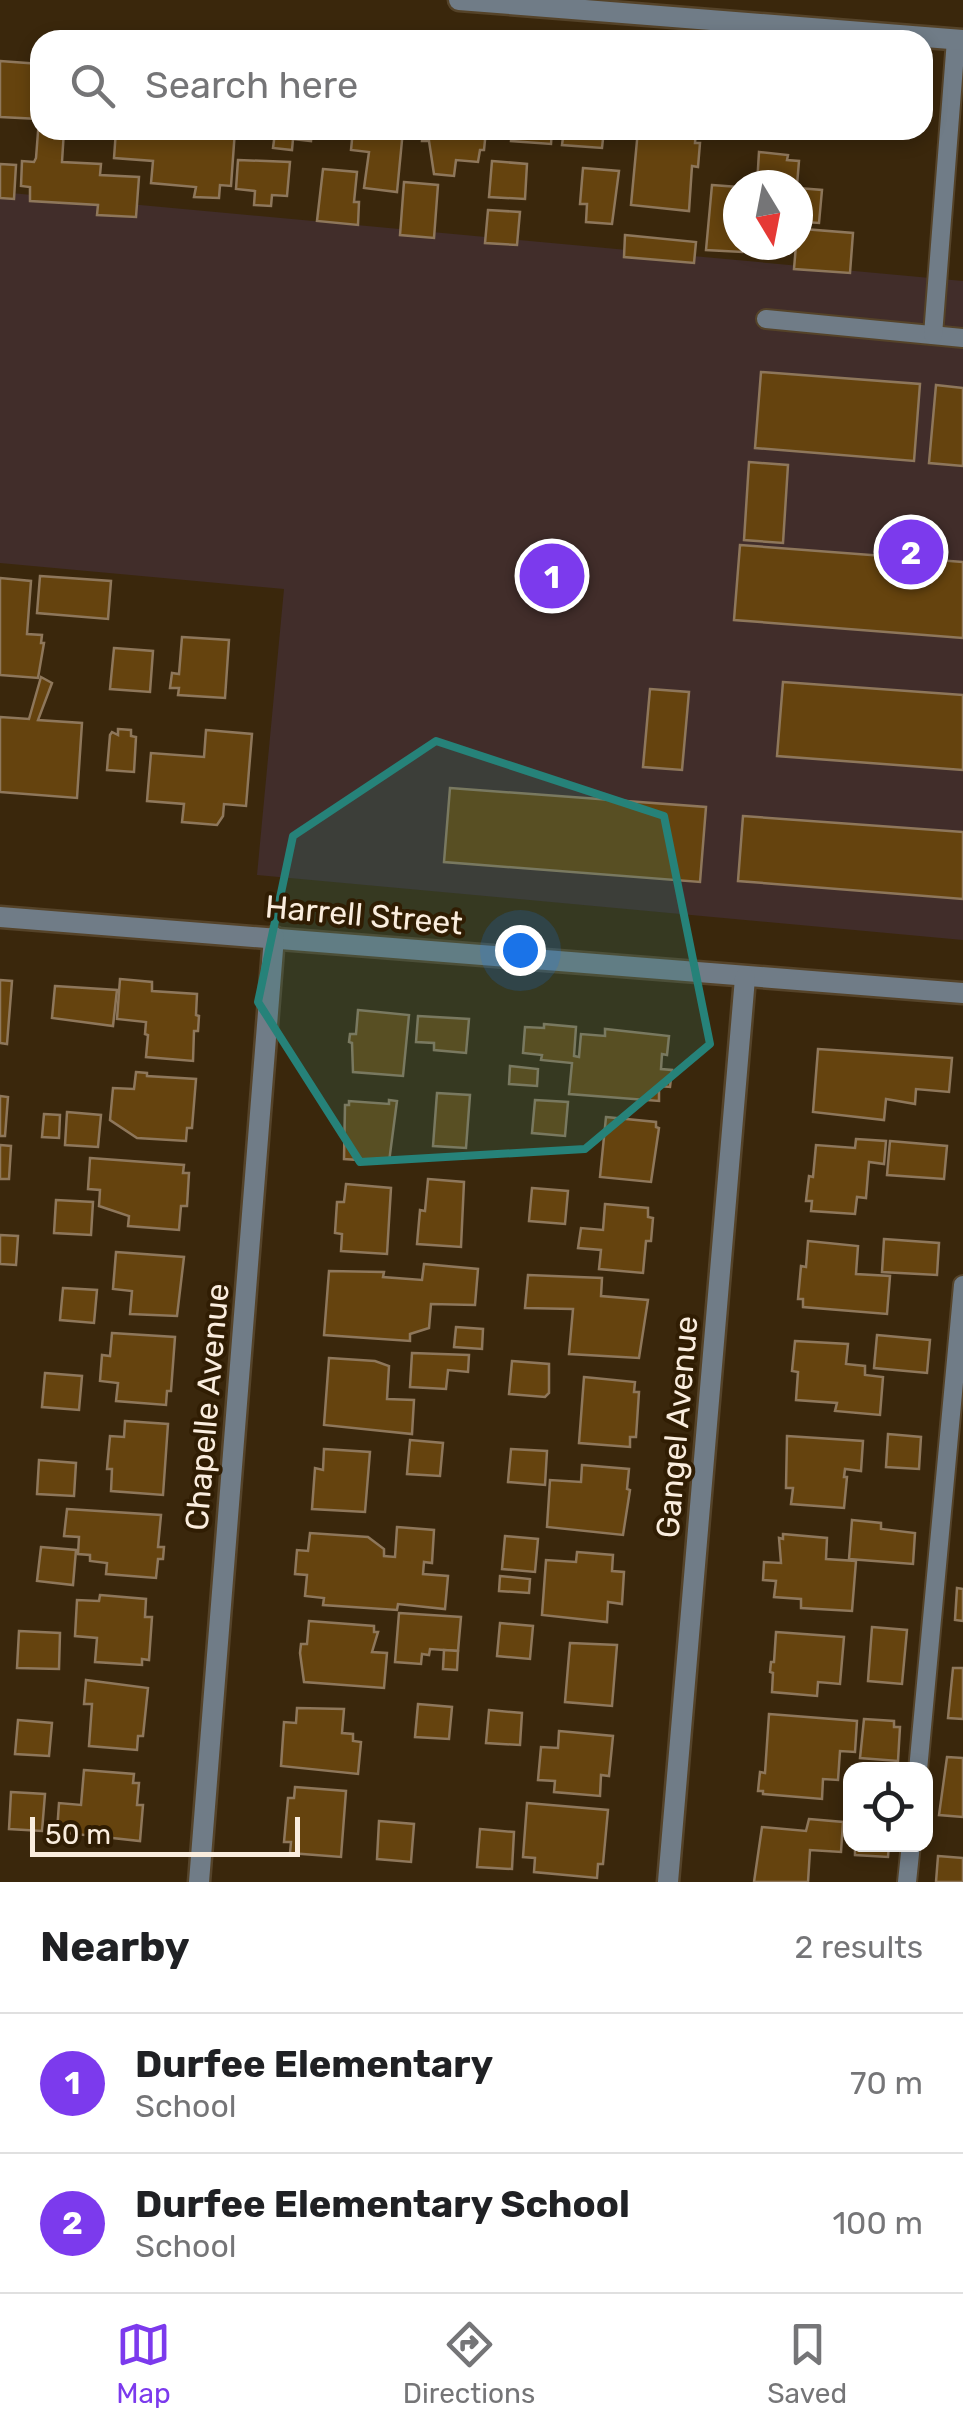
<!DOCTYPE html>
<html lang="en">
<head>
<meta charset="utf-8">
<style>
	:root { --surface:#fff; --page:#f6f6f6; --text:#202124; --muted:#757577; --line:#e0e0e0; --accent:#7c3aed }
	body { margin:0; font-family:Rubik,sans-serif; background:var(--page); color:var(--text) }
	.controls { position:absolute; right:30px; bottom:30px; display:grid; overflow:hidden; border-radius:20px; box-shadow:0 5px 15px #0003 }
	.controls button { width:90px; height:90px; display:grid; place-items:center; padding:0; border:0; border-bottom:2px solid var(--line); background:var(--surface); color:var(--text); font:50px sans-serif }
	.compass { position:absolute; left:723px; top:170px; width:90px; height:90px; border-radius:50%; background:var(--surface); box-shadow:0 5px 15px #0003; rotate:170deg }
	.scale { position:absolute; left:30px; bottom:25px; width:270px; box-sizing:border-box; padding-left:10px; border:5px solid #faedde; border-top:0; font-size:28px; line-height:35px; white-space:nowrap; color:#faedde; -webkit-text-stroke:8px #301d03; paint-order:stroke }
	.you { position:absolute; left:520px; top:950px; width:35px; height:35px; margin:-25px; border:8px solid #fff; border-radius:50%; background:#1a73e8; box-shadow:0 0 0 15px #1a73e833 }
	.badge { display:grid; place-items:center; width:65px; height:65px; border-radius:50%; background:var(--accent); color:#fff; font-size:32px; font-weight:700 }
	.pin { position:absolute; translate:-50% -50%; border:5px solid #fff; box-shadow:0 2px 10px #0006 }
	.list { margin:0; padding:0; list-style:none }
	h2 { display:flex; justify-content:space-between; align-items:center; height:130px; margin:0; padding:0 40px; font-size:42px }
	h2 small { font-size:32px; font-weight:400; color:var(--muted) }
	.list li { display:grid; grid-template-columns:65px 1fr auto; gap:30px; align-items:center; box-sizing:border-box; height:140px; padding:0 40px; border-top:2px solid var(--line) }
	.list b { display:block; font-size:38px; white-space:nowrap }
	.list p { margin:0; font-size:32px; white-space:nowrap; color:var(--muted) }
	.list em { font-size:32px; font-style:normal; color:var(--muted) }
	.icon { flex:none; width:55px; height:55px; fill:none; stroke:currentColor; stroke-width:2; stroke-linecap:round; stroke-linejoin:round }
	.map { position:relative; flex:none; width:963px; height:1882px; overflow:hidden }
	.search { position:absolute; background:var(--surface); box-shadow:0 5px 15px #0003; left:30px; right:30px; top:30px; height:110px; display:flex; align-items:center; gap:25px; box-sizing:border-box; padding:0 35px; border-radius:30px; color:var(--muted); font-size:38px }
	.sheet { height:410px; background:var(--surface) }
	nav { display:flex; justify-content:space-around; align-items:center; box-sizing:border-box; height:140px; border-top:2px solid var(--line); background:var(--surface); font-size:28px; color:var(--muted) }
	nav a { display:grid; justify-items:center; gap:5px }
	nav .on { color:var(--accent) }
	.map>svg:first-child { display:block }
</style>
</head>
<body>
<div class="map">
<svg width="963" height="1882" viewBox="0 0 963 1882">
	<rect width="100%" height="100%" fill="#3a270c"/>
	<polygon fill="#412d2a" points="0,192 963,281 963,940 257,875 284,589 0,563"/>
	<g fill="#65430e" stroke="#8e775b" stroke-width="2.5">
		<polygon points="0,61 40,64 40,130 64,130 62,162 101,164 100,175 139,177 136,217 97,215 98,205 30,201 30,187 21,186 22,161 34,162 36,158 39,119 0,117"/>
		<polygon points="116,130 235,130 231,186 220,185 219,198 194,197 196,187 151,183 153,161 114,158"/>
		<polygon points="265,130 312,130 311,141 293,139 292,150 273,148 275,133"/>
		<polygon points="353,130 403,130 397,192 364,188 369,152 351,150"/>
		<polygon points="423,130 486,130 484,150 480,150 478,162 456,160 454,176 434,174 429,141 422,141"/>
		<polygon points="512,130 552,130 551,144 511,141"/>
		<polygon points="564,130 604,130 602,148 562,145"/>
		<polygon points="638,130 696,130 695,143 700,143 698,167 692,166 689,211 631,205"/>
		<polygon points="759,152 788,155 787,160 799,161 797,185 757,185"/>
		<polygon points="238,160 290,162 287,196 272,195 271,206 254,205 255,191 236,189"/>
		<polygon points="492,161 527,164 525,199 489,197"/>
		<polygon points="0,164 16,165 14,199 0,198"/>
		<polygon points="583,168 619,171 612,224 586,222 587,204 580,204"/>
		<polygon points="323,169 357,172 354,202 359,202 358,225 317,221"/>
		<polygon points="404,182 438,185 434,238 400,235"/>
		<polygon points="712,185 738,187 738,245 742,245 742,252 706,250"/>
		<polygon points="798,188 822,190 819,223 805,222 804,229 853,233 850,273 794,269 796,245 801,235 798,238"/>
		<polygon points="488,210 520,212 517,245 485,243"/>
		<polygon points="625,235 696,242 694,263 624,257"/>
		<polygon points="761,372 920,384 914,461 755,448"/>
		<polygon points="936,385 963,388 963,466 929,463"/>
		<polygon points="749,462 788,465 783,543 744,540"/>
		<polygon points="740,545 963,562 963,638 734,620"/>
		<polygon points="40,576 111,581 108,619 37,613"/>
		<polygon points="0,578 31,581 27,634 42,635 41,643 44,643 38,678 0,675"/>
		<polygon points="182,637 229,640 225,698 178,695 179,688 170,688 172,673 179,674"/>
		<polygon points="114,648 153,651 150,692 110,689"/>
		<polygon points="41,677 52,683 38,720 82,723 77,798 0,792 0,717 29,719"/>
		<polygon points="783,682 963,695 963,770 777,756"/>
		<polygon points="650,689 689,692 682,770 643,767"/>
		<polygon points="118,729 131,730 131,736 136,737 134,772 107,770 110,735 112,732 118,735"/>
		<polygon points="206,730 252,734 246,806 224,804 223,816 217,825 182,822 184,804 147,801 151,753 204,757"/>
		<polygon points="450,788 706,807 700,882 444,862"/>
		<polygon points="743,816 963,832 963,899 738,881"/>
		<polygon points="120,979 152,982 152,991 197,994 196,1015 199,1016 198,1031 194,1031 193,1061 146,1057 148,1035 145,1034 146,1022 117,1019"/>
		<polygon points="0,980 12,981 7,1044 0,1043"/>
		<polygon points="55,986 117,990 113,1026 52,1018"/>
		<polygon points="358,1010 409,1015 403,1076 353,1072 352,1043 349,1042 350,1034 356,1034"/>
		<polygon points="418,1016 469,1019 466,1053 434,1050 434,1043 416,1042"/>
		<polygon points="544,1024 576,1027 574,1056 579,1057 581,1034 605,1036 605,1029 669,1036 667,1055 662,1054 661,1069 672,1070 670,1087 659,1086 659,1101 569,1094 572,1063 541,1060 542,1055 523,1053 525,1027 544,1028"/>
		<polygon points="818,1049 952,1058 949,1092 916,1089 915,1104 886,1099 884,1120 813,1112"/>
		<polygon points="510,1066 538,1069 537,1086 509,1084"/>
		<polygon points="136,1072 147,1073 147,1076 196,1079 192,1128 187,1128 186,1141 137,1138 110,1120 113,1088 134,1089"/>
		<polygon points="437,1093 470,1095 466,1148 433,1146"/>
		<polygon points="0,1096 8,1097 5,1136 0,1136"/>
		<polygon points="389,1100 397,1101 389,1162 344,1159 345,1105 349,1105 349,1101 389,1104"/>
		<polygon points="535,1100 568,1102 565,1136 532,1133"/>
		<polygon points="67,1112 101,1115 98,1147 65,1145"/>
		<polygon points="44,1114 60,1115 59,1138 42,1137"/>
		<polygon points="606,1117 656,1122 656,1127 659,1128 651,1182 600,1177"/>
		<polygon points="856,1139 886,1141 884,1164 869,1162 866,1198 857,1197 855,1214 811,1211 812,1201 806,1201 809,1176 813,1177 816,1145 855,1148"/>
		<polygon points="890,1141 947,1146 944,1179 887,1175"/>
		<polygon points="0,1145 11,1146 9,1179 0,1179"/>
		<polygon points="90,1158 184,1165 183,1173 189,1173 187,1206 181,1206 179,1230 128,1226 129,1216 99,1206 100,1190 88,1189"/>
		<polygon points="428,1179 464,1182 461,1247 417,1244 420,1210 425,1211"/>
		<polygon points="346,1184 391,1188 387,1254 341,1251 342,1234 335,1233 337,1202 344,1202"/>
		<polygon points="532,1188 568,1191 565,1224 529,1221"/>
		<polygon points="56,1200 93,1202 91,1235 54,1233"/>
		<polygon points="605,1204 648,1208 648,1217 653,1218 651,1241 646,1241 643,1273 599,1269 601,1250 578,1248 581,1228 603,1230"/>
		<polygon points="0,1235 18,1236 16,1265 0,1264"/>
		<polygon points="884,1239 939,1243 937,1275 882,1272"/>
		<polygon points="808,1241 858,1246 856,1274 890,1276 887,1314 803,1307 803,1299 798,1299 801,1266 806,1267"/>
		<polygon points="116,1252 184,1257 177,1316 130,1314 132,1291 113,1289"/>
		<polygon points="424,1264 478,1269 475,1305 431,1304 429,1328 410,1334 410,1341 324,1335 329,1271 384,1272 383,1277 422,1280"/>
		<polygon points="528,1275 602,1278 601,1296 648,1300 639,1358 569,1354 573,1309 525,1308"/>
		<polygon points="63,1288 97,1290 94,1323 60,1320"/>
		<polygon points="456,1327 483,1329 482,1349 454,1347"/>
		<polygon points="112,1333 175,1337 171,1391 167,1391 166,1405 116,1401 118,1383 100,1381 102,1355 110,1356"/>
		<polygon points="877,1335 930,1340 927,1373 874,1368"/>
		<polygon points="795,1341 848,1344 846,1364 865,1366 865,1375 883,1377 880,1415 835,1411 837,1403 796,1400 798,1372 792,1371"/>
		<polygon points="412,1353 469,1355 468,1372 448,1370 446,1389 410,1387"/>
		<polygon points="329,1358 375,1361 389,1366 387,1399 414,1400 412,1434 324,1425"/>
		<polygon points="512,1361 549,1364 549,1393 545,1397 509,1394"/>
		<polygon points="45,1373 82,1376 79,1410 42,1407"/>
		<polygon points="584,1377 635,1382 634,1392 639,1392 636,1437 630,1437 630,1447 579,1443"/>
		<polygon points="125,1421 168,1424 163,1495 111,1491 112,1469 107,1469 110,1436 124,1437"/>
		<polygon points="888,1434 921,1437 919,1469 886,1467"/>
		<polygon points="787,1436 863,1441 861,1471 845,1469 844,1477 847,1477 844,1508 791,1504 793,1488 786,1488"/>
		<polygon points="410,1440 443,1443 440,1476 407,1474"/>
		<polygon points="324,1449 370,1452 365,1512 312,1509 315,1468 323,1470"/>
		<polygon points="511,1449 547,1451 545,1485 508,1482"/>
		<polygon points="39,1460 76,1463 74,1496 37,1494"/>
		<polygon points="582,1465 629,1469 627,1489 630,1490 623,1535 547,1527 550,1480 581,1482"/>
		<polygon points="67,1509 161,1515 158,1547 164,1547 163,1559 158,1559 156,1578 106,1574 107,1563 90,1561 90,1555 78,1554 79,1537 64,1536"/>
		<polygon points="852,1520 881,1523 881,1529 915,1533 913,1564 849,1559"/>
		<polygon points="397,1527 434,1530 432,1563 424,1562 423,1574 448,1576 445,1609 398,1604 397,1610 323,1605 324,1598 305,1596 307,1575 295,1574 297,1550 308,1551 310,1533 368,1537 384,1549 384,1556 395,1557"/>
		<polygon points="783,1534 827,1538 826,1559 856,1561 852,1611 801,1608 801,1599 774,1597 776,1581 763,1580 764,1562 781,1563 779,1538 783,1539"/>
		<polygon points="505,1536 538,1539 535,1572 502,1569"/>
		<polygon points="41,1547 76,1550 73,1585 37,1581"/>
		<polygon points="577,1552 613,1555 612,1571 624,1572 622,1604 608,1602 607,1622 542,1615 546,1560 576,1562"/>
		<polygon points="500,1576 530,1579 529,1593 499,1591"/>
		<polygon points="957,1588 963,1589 963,1621 955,1620"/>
		<polygon points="100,1595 146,1599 145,1617 152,1617 149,1660 142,1659 142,1665 95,1662 97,1638 75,1636 77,1600 99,1601"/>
		<polygon points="399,1613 461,1617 458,1651 430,1649 429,1655 422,1654 421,1664 395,1662"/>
		<polygon points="309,1621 374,1626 374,1632 378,1632 372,1652 387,1653 384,1688 304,1682 300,1653 301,1644 307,1644"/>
		<polygon points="500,1623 533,1626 530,1659 497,1656"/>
		<polygon points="872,1627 907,1630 902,1684 868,1681"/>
		<polygon points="19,1631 60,1633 59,1669 17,1668"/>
		<polygon points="776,1632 844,1637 840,1684 818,1682 817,1696 772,1692 773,1673 770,1672 771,1662 774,1662"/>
		<polygon points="570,1643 617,1645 612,1706 565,1702"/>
		<polygon points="444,1650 458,1651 457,1670 443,1669"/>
		<polygon points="953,1668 963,1668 963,1719 948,1718"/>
		<polygon points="86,1680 148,1688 143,1736 138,1736 137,1750 89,1746 92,1704 84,1704"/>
		<polygon points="418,1704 452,1707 449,1739 415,1737"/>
		<polygon points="297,1708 344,1709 342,1733 353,1734 353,1741 361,1742 358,1774 281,1766 284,1722 296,1723"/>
		<polygon points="489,1710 522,1713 520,1745 486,1743"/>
		<polygon points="769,1714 857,1721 855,1752 840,1751 838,1780 823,1779 822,1799 763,1794 763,1791 758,1791 760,1772 765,1773"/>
		<polygon points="864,1719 894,1721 894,1727 900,1727 898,1761 860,1758"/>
		<polygon points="18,1720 52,1723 49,1756 15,1754"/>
		<polygon points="559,1731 613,1736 609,1776 601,1775 600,1796 554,1792 555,1781 538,1780 541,1747 558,1748"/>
		<polygon points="947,1757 963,1758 963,1817 939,1815"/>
		<polygon points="84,1770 134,1774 133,1783 139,1783 137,1805 143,1805 140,1841 57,1832 59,1803 81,1805"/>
		<polygon points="295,1787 346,1791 341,1857 290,1853 291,1842 284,1842 288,1798 294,1798"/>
		<polygon points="11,1792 45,1794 42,1831 9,1829"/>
		<polygon points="527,1803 608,1810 603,1864 598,1864 597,1878 534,1872 535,1858 523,1857"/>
		<polygon points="809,1819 843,1822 841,1852 810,1850 808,1882 754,1882 762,1827 806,1831"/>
		<polygon points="379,1821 414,1824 411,1862 377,1859"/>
		<polygon points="480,1829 514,1832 512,1869 477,1867"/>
		<polygon points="855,1844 889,1844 888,1857 855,1855"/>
		<polygon points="938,1856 963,1858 963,1882 936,1882"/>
	</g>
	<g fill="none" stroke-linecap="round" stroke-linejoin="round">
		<g stroke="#554329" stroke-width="22">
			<g id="lane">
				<polyline points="766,319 963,338"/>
				<polyline points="933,335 956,40"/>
				<polyline points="918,1770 963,1285"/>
				<polyline points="907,1882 911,1844"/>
			</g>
		</g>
		<g stroke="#554329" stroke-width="25">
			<g id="street">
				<polyline points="459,0 963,40"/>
				<polyline points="0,917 963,993"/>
				<polyline points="199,1882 274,937"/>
				<polyline points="668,1882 745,978"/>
			</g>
		</g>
		<use href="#lane" stroke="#707c87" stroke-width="18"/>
		<use href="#street" stroke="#707c87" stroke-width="20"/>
	</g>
	<path fill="#268279" fill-opacity="0.2" stroke="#268279" stroke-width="8" stroke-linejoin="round" d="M 436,741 L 664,816 L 710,1044 L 585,1149 L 360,1162 L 258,1002 L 293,836 Z"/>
	<g text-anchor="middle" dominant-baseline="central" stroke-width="8" stroke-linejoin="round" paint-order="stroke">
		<g font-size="32" fill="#faedde" stroke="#301d03">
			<text transform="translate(364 915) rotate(5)">Harrell Street</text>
			<text transform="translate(207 1407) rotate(-85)">Chapelle Avenue</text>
			<text transform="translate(677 1427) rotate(-85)">Gangel Avenue</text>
		</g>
	</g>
</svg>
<div class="controls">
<button><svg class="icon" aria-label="locate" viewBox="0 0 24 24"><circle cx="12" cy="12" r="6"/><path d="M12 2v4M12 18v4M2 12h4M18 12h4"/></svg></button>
</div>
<svg class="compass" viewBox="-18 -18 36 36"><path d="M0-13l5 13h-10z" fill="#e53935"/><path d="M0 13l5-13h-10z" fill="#757577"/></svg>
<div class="scale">50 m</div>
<div class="you"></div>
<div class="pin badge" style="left:552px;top:576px">1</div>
<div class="pin badge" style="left:911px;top:552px">2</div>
<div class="search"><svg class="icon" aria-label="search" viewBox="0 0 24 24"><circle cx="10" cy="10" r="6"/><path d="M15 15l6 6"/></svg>Search here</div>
</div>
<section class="sheet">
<h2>Nearby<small>2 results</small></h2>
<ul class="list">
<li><span class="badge">1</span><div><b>Durfee Elementary</b><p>School</p></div><em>70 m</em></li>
<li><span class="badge">2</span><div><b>Durfee Elementary School</b><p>School</p></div><em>100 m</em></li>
</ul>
</section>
<nav>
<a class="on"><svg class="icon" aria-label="map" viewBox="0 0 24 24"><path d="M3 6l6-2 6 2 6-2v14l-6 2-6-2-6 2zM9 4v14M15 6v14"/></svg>Map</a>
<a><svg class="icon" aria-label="directions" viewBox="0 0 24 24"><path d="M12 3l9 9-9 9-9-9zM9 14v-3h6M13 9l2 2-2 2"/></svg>Directions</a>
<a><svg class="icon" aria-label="saved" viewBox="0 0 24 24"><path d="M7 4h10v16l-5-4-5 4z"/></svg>Saved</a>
</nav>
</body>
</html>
